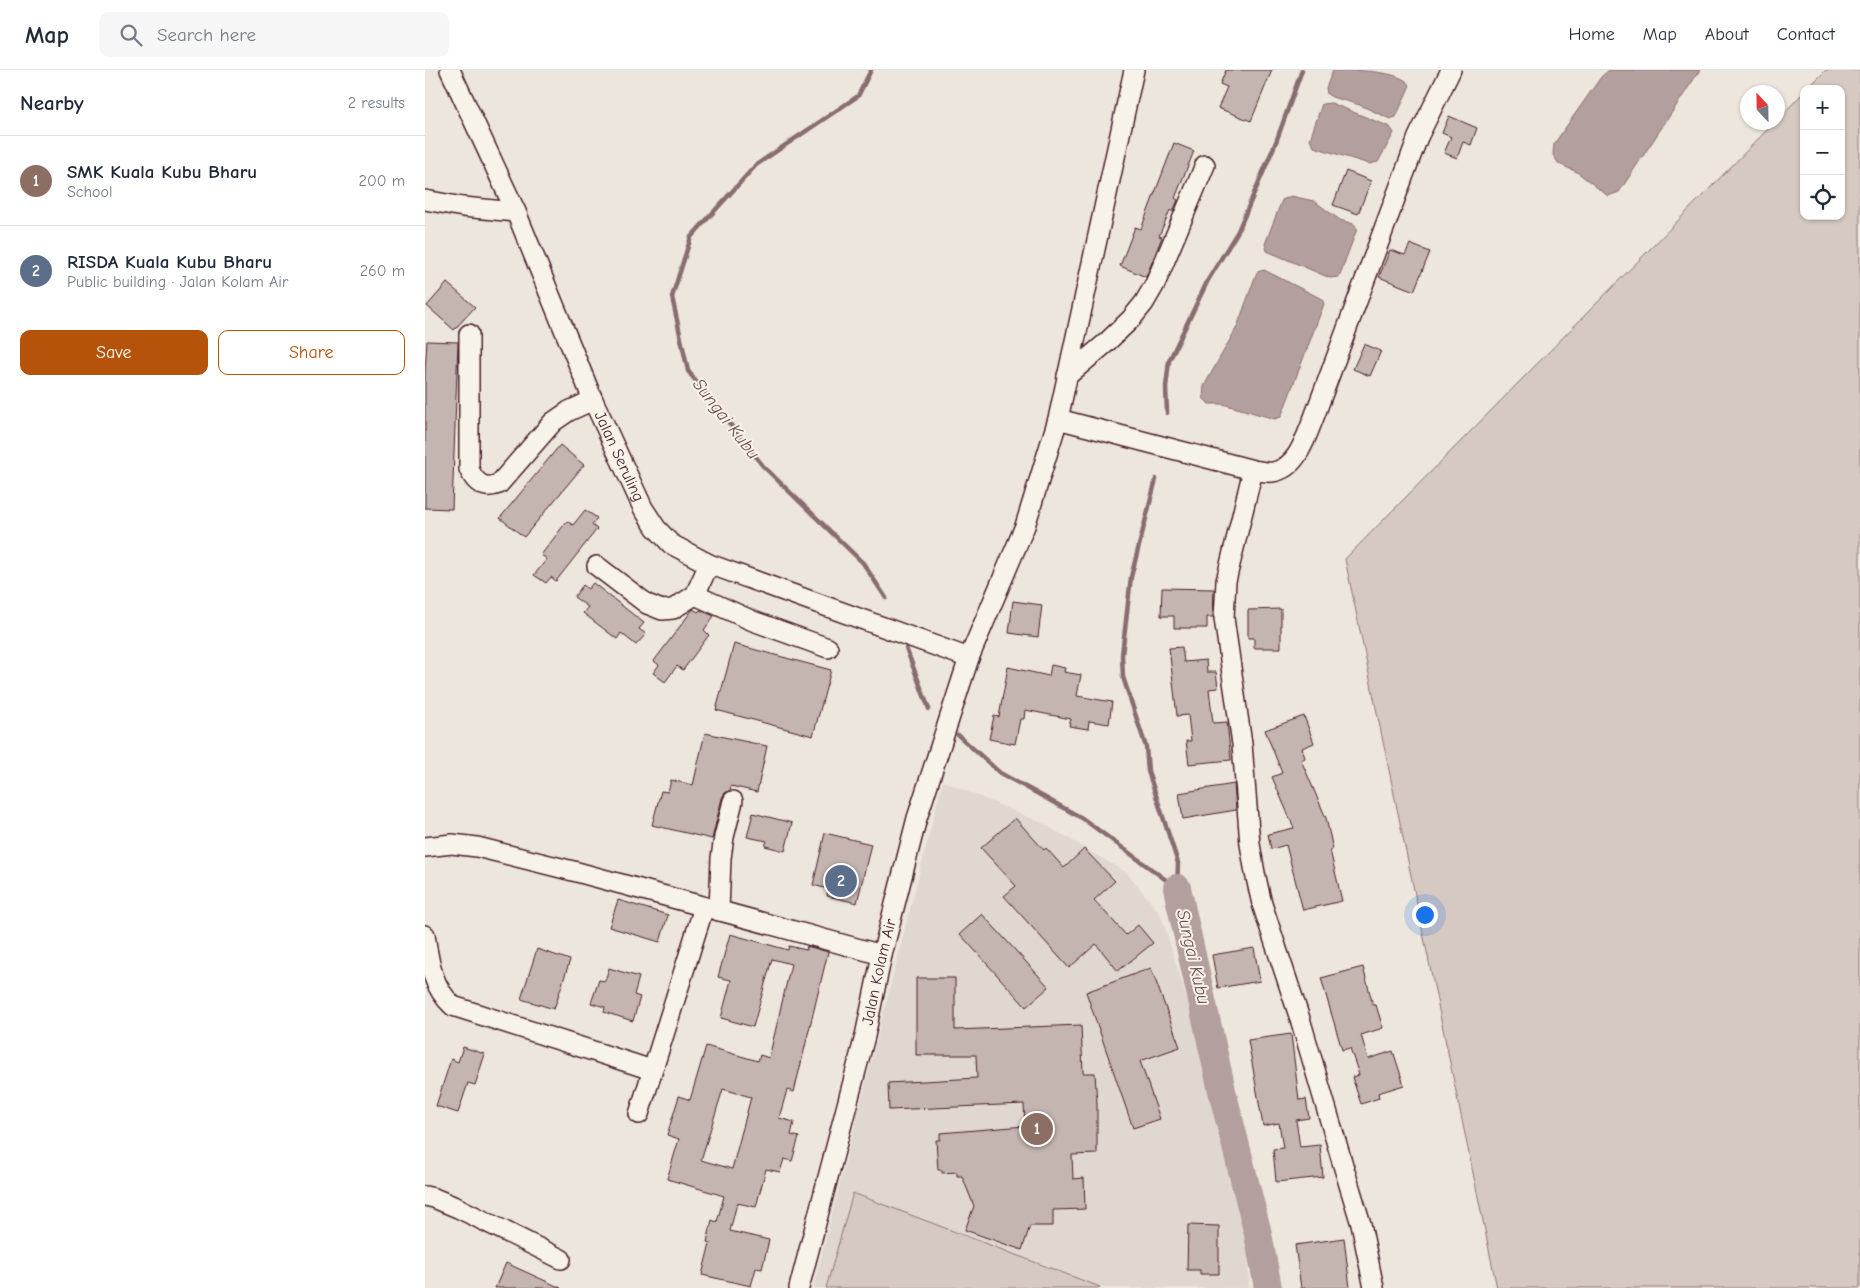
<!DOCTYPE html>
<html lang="en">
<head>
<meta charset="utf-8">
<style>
	:root { --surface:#fff; --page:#f6f6f7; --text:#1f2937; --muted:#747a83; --line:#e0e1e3; --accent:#b45309 }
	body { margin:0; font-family:"Comic Neue",sans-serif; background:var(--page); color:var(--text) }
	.controls { position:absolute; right:15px; top:15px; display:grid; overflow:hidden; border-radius:10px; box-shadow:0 1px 4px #0004 }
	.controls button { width:45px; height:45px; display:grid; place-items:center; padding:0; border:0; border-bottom:1px solid var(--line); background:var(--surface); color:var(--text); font:25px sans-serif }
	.compass { position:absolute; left:1315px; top:15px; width:45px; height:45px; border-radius:50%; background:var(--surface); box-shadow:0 1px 4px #0004; rotate:338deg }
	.you { position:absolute; left:999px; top:844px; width:18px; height:18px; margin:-12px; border:4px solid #fff; border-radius:50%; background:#1a73e8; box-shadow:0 0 0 8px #1a73e833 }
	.badge { display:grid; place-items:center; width:32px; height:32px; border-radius:50%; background:var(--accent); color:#fff; font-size:16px; font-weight:700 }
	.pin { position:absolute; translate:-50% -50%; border:2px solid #fff; box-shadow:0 1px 5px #0006 }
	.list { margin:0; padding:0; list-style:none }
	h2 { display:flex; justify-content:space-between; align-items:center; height:65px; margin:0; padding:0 20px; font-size:21px }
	h2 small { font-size:16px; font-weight:400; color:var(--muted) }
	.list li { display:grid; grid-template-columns:32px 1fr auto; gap:15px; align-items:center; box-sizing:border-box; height:90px; padding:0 20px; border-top:1px solid var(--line) }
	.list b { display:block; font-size:19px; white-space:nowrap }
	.list p { margin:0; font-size:16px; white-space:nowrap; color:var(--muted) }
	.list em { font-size:16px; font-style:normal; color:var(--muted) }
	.actions { display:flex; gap:10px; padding:15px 20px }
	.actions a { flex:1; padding:11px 0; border:1px solid var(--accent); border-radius:10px; text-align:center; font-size:18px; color:var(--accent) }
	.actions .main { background:var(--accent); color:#fff }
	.icon { flex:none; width:28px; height:28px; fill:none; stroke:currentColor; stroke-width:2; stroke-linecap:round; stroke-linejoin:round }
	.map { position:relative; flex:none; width:1435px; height:1218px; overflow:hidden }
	header { display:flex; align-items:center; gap:30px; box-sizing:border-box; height:70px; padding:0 25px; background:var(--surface); border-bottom:1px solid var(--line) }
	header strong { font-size:24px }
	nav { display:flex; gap:28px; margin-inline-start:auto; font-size:18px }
	.search { width:350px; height:45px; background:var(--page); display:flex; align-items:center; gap:12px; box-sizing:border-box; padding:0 18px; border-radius:10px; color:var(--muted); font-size:19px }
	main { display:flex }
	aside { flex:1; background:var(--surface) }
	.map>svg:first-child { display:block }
</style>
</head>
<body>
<header>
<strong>Map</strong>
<div class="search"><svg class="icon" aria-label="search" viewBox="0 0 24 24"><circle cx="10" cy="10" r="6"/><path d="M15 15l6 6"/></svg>Search here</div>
<nav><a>Home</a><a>Map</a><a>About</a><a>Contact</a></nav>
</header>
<main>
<aside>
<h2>Nearby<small>2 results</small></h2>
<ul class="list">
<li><span class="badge" style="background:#8d6e63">1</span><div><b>SMK Kuala Kubu Bharu</b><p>School</p></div><em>200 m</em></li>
<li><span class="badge" style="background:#5c6f8a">2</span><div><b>RISDA Kuala Kubu Bharu</b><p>Public building · Jalan Kolam Air</p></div><em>260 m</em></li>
</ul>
<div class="actions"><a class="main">Save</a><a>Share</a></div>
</aside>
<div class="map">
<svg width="1435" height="1218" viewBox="0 0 1435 1218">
	<rect width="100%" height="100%" fill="#ece6dd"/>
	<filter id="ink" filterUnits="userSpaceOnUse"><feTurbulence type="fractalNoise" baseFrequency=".02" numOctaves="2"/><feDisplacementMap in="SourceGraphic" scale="10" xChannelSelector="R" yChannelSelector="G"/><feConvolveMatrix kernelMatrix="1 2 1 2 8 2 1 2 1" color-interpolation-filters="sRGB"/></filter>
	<g filter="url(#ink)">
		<polygon fill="#e0d7d0" points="518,711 619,754 702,803 736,845 766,943 823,1175 824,1218 388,1218"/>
		<g fill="#d5c9c2" stroke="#907476">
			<polygon points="1401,0 1435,0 1435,1218 1072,1218 920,489 1349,53 1352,52 1353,49 1379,22 1379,146 1416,146 1416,19 1382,19"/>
			<polygon points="428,1123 675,1217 674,1218 401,1218"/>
		</g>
		<g fill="#b39f9d" stroke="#896c6f">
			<path d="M 908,0 C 927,0 975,0 985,15 L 971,47 L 965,49 L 935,35 L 907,27 L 902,24 L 901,18 Z"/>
			<polygon points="1184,0 1275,0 1194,122 1183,126 1152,102 1134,94 1128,85 1129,74 1176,7"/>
			<polygon points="906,33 965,57 969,63 953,92 944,94 889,77 885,69 897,34"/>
			<polygon points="866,126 889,131 915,150 929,154 932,159 914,207 905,208 842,181 840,174 857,130"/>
			<polygon points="839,200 897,229 899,234 856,347 850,349 798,334 784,334 778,328 779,316 812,257 832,202"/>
		</g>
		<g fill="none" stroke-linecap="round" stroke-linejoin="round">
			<g stroke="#896c6f" stroke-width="4.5">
				<polyline points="446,0 433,26 331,95 266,167 247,227 263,301 338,396 438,493 461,528"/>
				<polyline points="742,343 741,317 744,291 783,210 813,161 851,72 877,0"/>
				<polyline points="731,409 706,507 697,585 698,607 721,677 723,701 753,793 752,818"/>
				<polyline points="481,578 504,639"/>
				<polyline points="533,665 575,703 657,748 752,818"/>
			</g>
			<polyline stroke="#b39f9d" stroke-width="28" points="752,818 798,1025 833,1164 843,1218"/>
		</g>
		<g fill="#c4b5b0" stroke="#4a1f2b" fill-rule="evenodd">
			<polygon points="801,0 847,0 826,51 793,38 802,17 795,14"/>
			<polygon points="1024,46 1052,58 1046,75 1038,72 1032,88 1019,83 1026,67 1017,63"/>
			<polygon points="749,73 769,81 750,128 753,130 748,142 745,140 734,166 737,167 721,207 695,196 710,157 716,159"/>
			<polygon points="921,101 946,111 933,144 908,135"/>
			<polygon points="985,174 1005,182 989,221 954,207 965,180 980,185"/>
			<polygon points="22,213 50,237 29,260 2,236"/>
			<polygon points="2,271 33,272 27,439 0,438 0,301"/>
			<polygon points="939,274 956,281 945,306 928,299"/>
			<polygon points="135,375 159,395 99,467 75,448"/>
			<polygon points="160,440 172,448 167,455 172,459 131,511 126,507 121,513 109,505 122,489 116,485 142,451 148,455"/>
			<polygon points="168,513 219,553 214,559 221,564 211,575 196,563 192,569 158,543 163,537 149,527 158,515 163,519"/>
			<polygon points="737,518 789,519 788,547 782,547 782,558 749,558 749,546 736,546"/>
			<polygon points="588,531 617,535 613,567 584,563"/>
			<polygon points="268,539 273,542 275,540 289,546 279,560 284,565 258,600 252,596 240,612 228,603 234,595 229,591"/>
			<polygon points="856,539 856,578 829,578 829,568 823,568 823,540"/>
			<polygon points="309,574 406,600 388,666 291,640"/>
			<polygon points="757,577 759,592 781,590 782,602 791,602 793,618 784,619 788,653 802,652 806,690 764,694 761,671 766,671 763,645 752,646 744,578"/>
			<polygon points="626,595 640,598 639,602 656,605 652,626 687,632 684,654 664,651 663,659 644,656 646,649 600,640 599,649 595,649 590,674 564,669 569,646 574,647 583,597 624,606"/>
			<polygon points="879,646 889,673 877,678 880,688 876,690 901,748 908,779 905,780 917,831 878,840 861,775 846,779 843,764 869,758 847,707 857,703 840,660"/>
			<polygon points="280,663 342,676 332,722 306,716 305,720 300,723 297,728 287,769 227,755 236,721 243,722 246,710 268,715"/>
			<polygon points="809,714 811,740 758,749 754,723"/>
			<polygon points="328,743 367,753 360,781 340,776 342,771 322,767"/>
			<polygon points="590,748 619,780 621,778 639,798 659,779 690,811 669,830 701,865 713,855 728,873 693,901 671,874 644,898 579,826 591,816 556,778"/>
			<polygon points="400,763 446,774 432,833 402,826 403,819 388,815"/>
			<polygon points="193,830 243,845 235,872 184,857"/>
			<polygon points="557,844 624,917 601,937 535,864"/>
			<path d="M 305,864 L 363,880 L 364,876 L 381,880 L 382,876 L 403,882 L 369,1022 L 362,1020 L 354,1048 L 369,1052 L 366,1065 L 374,1067 L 367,1091 L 359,1089 L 355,1102 L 341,1099 L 331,1137 L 312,1133 L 305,1161 L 344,1170 L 337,1199 L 331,1198 L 326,1216 L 277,1205 L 285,1173 L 282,1172 L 287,1150 L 292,1152 L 299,1126 L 242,1109 L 254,1069 L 242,1065 L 254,1026 L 265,1030 L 281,976 L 333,991 L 335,985 L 344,988 L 366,894 L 347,889 L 328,957 L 296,948 L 306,910 L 293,907 ZM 298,1019 L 326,1027 L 307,1099 L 276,1090 Z"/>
			<polygon points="829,878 835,911 793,918 787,885"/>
			<polygon points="112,879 145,890 129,939 96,929"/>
			<polygon points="938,897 948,935 951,935 958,958 936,965 943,989 968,981 979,1015 953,1023 954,1028 936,1034 927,1007 934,1005 925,978 917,980 896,908"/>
			<polygon points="184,898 214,907 209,925 215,927 208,951 179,942 180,937 166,933 174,910 180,911"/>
			<polygon points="726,898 755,977 715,991 735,1049 708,1058 661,922"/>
			<polygon points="491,908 530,908 530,960 656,955 658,1003 670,1003 672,1034 672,1084 647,1085 648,1109 659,1108 660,1139 628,1140 628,1156 605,1156 597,1180 540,1160 549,1136 537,1106 532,1106 532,1102 517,1103 517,1100 513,1100 511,1070 515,1070 515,1063 600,1056 599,1034 464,1040 463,1013 552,1008 551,985 491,985"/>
			<polygon points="866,964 874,1030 881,1029 884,1048 871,1050 875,1077 895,1075 898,1107 851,1112 848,1079 858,1078 854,1053 838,1056 823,970"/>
			<polygon points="38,977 60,984 50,1015 43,1013 33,1043 11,1036 26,989 33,992"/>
			<polygon points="763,1155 794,1156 794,1204 775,1204 775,1200 762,1200"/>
			<polygon points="919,1168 925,1218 876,1218 870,1175"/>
			<polygon points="81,1193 136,1218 70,1218"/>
		</g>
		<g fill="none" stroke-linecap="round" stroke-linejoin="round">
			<g stroke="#4a1f2b" stroke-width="22">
				<g id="minor">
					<path id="s1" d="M 25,0 L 91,142 L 168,330 L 218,438 L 231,458 L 246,474 L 284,494 L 544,588"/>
					<polyline points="0,130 38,137 91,142"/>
					<path d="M 44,264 L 44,399 C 50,413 59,420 74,414 L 128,352 L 144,341 L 168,330"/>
					<polyline points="642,306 681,273 706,249 719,233 730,214 780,95"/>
					<path d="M 633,349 L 828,400 C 834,401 842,403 848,402 C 872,398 880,369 888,350 L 993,67 L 1026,0"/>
					<polyline points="828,400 801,511 799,548 817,674 825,774 830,803 837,834 876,952 918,1095 936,1154 949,1218"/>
					<polyline points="172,496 222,534 237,540 248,539 270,525 284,494"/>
					<polyline points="270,525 328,551 403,578"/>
					<polyline points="0,777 27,774 52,777 152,802 457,885"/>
					<polyline points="294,841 296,788 299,767 308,731"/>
					<path d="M 0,865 C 4,892 7,917 28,936 L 227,1000"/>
					<polyline points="214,1044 279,837"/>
					<polyline points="0,1126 9,1128 33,1138 136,1189"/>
					<path id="s2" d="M 374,1218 L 440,966 L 457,885 L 492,748 L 544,588 L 600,456 L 633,349 L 709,0"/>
				</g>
			</g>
			<use href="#minor" stroke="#f7f3e8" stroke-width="19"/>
		</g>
	</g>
	<g text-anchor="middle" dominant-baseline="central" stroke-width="4" stroke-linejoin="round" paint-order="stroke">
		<g font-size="16" fill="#4a1f2b" stroke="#f7f3e8">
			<text stroke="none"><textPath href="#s1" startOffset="422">Jalan Seruling</textPath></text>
			<text stroke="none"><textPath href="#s2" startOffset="326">Jalan Kolam Air</textPath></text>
		</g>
		<g font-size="18" font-style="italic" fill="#6f4c53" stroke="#f7f3e8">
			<text transform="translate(301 349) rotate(52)">Sungai Kubu</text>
			<text transform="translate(768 887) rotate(77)">Sungai Kubu</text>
		</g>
	</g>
</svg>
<div class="controls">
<button>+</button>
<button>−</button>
<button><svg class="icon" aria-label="locate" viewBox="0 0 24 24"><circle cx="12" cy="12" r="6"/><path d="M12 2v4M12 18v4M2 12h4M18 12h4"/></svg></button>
</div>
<svg class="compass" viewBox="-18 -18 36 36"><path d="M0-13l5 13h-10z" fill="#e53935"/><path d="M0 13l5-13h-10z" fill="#747a83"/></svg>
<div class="you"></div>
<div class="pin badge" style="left:612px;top:1059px;background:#8d6e63">1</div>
<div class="pin badge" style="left:416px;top:811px;background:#5c6f8a">2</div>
</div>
</main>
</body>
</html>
